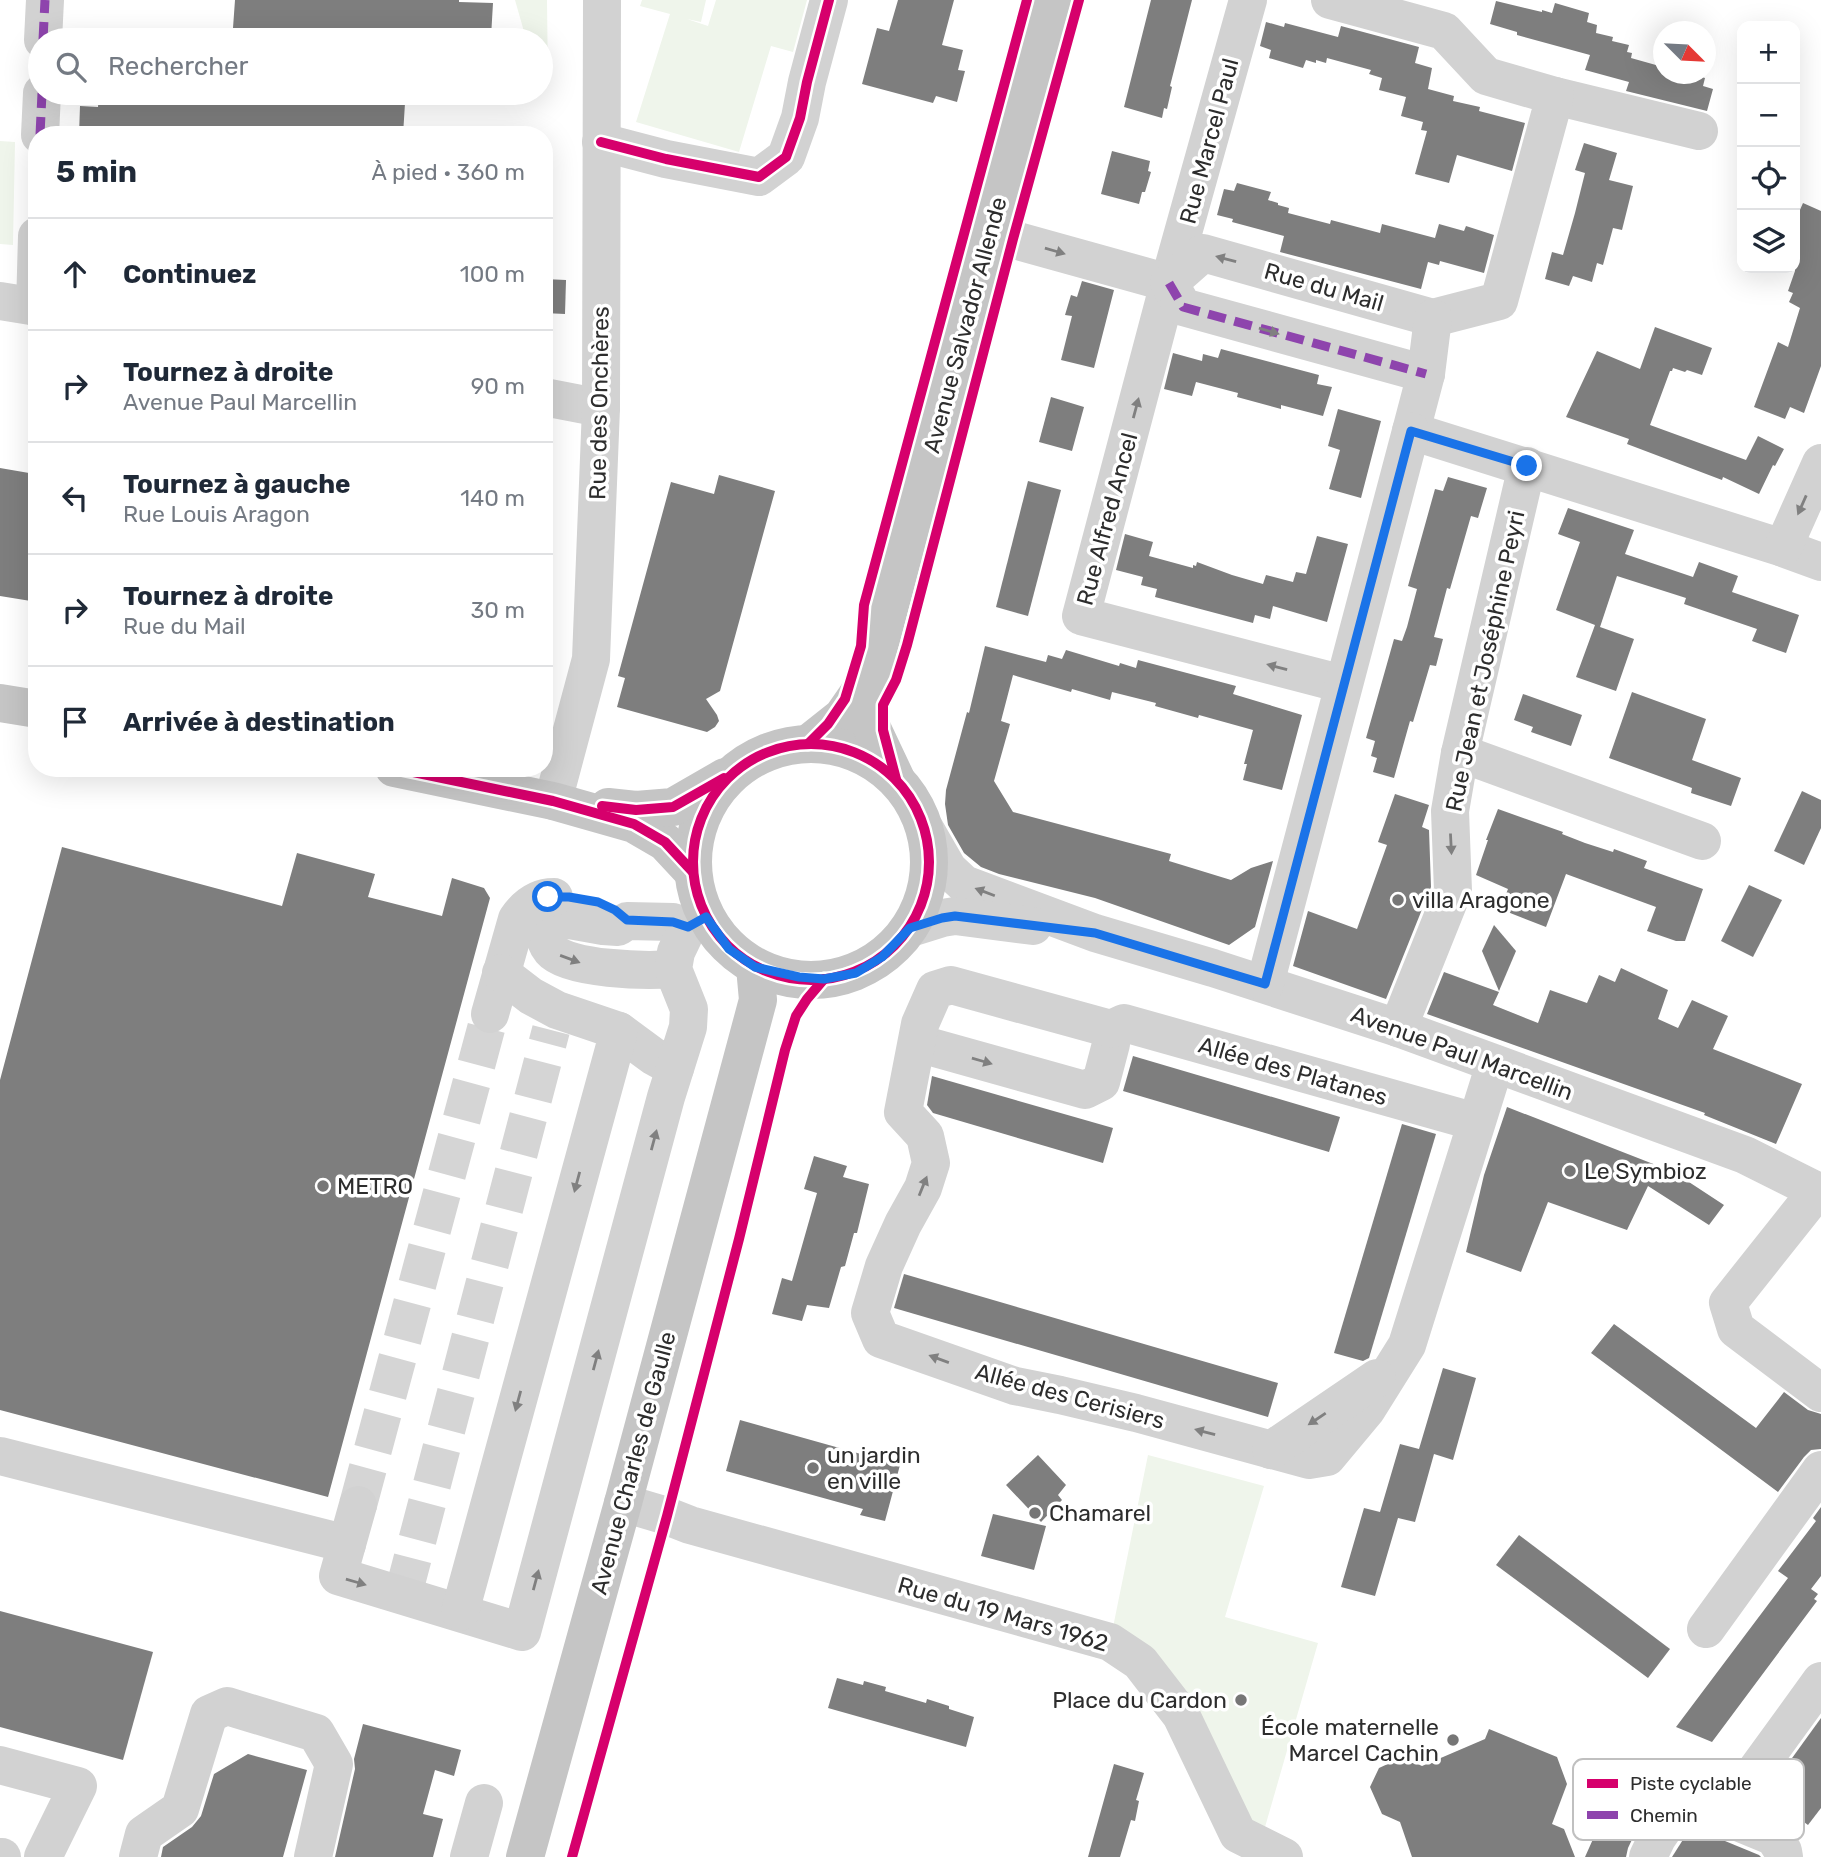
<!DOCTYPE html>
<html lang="fr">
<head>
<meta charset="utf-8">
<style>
	:root { --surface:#fff; --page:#f2f2f3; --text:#1f2937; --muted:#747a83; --line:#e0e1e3 }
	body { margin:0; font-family:Rubik,sans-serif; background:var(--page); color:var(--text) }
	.controls { position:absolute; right:21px; top:21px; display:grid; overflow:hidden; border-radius:14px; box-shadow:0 7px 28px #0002 }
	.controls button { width:63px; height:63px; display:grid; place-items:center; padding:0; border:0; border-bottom:2px solid var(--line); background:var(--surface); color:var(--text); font:35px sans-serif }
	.compass { position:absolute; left:1653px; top:21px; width:63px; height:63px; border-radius:50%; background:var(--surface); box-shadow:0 7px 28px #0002; rotate:114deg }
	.stop { position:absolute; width:21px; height:21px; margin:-16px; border:5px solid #1a73e8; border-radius:50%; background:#fff }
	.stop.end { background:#1a73e8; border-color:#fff; box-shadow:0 2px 7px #0008 }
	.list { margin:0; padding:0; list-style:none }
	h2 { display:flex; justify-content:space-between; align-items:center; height:91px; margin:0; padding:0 28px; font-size:30px }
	h2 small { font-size:23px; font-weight:400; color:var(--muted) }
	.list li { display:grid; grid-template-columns:46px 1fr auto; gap:21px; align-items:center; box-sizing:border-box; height:112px; padding:0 28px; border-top:2px solid var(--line) }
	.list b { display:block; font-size:26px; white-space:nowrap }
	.list p { margin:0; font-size:23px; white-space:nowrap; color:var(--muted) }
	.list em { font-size:23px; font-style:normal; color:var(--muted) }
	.icon { flex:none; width:38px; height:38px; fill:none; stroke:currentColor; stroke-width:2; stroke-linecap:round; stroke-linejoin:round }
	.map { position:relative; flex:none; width:1821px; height:1857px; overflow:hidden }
	.search { position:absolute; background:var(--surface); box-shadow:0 7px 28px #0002; left:28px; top:28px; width:525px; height:77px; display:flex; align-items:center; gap:18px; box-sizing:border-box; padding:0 24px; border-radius:38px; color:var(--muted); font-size:26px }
	.panel { position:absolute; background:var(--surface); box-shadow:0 7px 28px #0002; left:28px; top:126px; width:525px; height:651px; border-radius:28px }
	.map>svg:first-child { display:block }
</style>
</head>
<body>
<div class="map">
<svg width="1821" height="1857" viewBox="0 0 1821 1857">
	<rect width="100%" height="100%" fill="#fff"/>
	<g fill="#eff5eb">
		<polygon points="515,0 547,0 548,84 541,83 541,40 521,40 523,28"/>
		<polygon points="642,0 706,0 701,22 687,19 708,26 716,0 807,0 793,52 771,46 739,152 636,122 670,14 640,6"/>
		<polygon points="0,141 15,142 13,245 0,244"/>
		<polygon points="1148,1455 1264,1486 1225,1617 1318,1643 1263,1834 1110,1642"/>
	</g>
	<g fill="#7e7e7e">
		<polygon points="235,0 459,0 459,2 493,3 491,37 442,34 442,40 407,40 407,34 289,29 288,40 254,40 255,30 233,28"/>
		<polygon points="898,0 954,0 942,45 963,50 958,70 965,71 957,102 936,96 933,103 862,84 877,28 889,31"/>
		<polygon points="1151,0 1192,0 1170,86 1172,87 1167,109 1164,108 1162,118 1124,107"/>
		<polygon points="1496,1 1542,12 1542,10 1552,13 1555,3 1589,13 1587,22 1597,25 1596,33 1613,37 1612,41 1629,45 1627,52 1632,53 1631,58 1663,67 1663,74 1692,74 1705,78 1703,86 1713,89 1707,111 1626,91 1629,82 1585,70 1590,55 1517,35 1517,32 1490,24"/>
		<polygon points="1266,22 1284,27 1285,23 1338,37 1341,26 1419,47 1415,63 1432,68 1428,89 1454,96 1453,101 1480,107 1479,111 1525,123 1512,171 1457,155 1449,183 1415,174 1427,131 1421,130 1423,122 1401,116 1406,97 1379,90 1382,78 1369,74 1371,70 1327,58 1326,63 1316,60 1316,63 1306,60 1303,68 1269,58 1271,50 1260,46"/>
		<polygon points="99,93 163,93 268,97 268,93 302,93 302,98 405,103 403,135 79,135 80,106 98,107"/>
		<polygon points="1584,143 1617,153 1609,180 1633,186 1622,230 1613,228 1603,265 1597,263 1592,282 1573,276 1569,286 1545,279 1552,252 1563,255 1575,213 1585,173 1575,170"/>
		<polygon points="1112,151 1150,161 1148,171 1151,172 1145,192 1142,192 1139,204 1101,194"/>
		<polygon points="1237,183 1271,192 1268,200 1278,203 1278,205 1289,208 1288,213 1330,224 1331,220 1380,233 1382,224 1435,238 1439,224 1464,231 1466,226 1494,235 1484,273 1440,261 1439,265 1428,262 1421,289 1280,252 1284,236 1232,222 1233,219 1217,215 1224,189 1234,191"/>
		<polygon points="1803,203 1821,211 1821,366 1804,413 1790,407 1785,419 1754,407 1778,342 1788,347 1800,308 1789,302 1793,293 1788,291 1795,271 1795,221"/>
		<polygon points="544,279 566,280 565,314 544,313"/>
		<polygon points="1082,281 1114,290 1094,368 1061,360 1072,316 1065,315 1071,295 1077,297"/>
		<polygon points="1655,327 1712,348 1702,375 1687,370 1685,372 1673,368 1672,371 1670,371 1650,425 1746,460 1758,436 1784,449 1775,466 1773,465 1759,494 1723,477 1722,480 1627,444 1629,439 1566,417 1597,351 1640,369"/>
		<polygon points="1221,349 1319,375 1317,384 1332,387 1323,416 1281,405 1281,409 1237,397 1238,393 1196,382 1192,396 1164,389 1173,353 1202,361 1203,354 1218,358"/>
		<polygon points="1051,397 1084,407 1072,451 1039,442"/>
		<polygon points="1338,409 1381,421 1361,498 1329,489 1340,450 1328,446"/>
		<polygon points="0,468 29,473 28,501 37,503 37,602 0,596"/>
		<polygon points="719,475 775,491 720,691 706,699 717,715 719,721 715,727 707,732 617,707 625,678 618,676 671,482 714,494"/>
		<polygon points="1448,477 1487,488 1478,518 1471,516 1450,589 1447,588 1434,637 1443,639 1436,666 1430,665 1413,722 1410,721 1394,778 1373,772 1377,758 1371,756 1375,741 1366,738 1394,639 1402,641 1407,627 1417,589 1408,586 1435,489 1443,491"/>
		<polygon points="1028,481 1061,490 1028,616 996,607"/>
		<polygon points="1568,508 1634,530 1625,554 1693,577 1699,562 1738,576 1732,592 1799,615 1786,653 1752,641 1757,629 1684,604 1686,598 1617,576 1600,627 1634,639 1616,691 1576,677 1595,625 1556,610 1580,542 1558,534"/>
		<polygon points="1125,534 1153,542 1149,556 1193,568 1193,565 1196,566 1197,562 1232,575 1263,584 1266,575 1293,582 1296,572 1306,574 1317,536 1348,544 1327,622 1273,606 1270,619 1255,615 1253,623 1155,597 1157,589 1141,585 1143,577 1116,570"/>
		<polygon points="985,646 1046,662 1048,655 1062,659 1066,650 1119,666 1120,663 1136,668 1138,660 1236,686 1233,694 1302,715 1282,790 1243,780 1247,764 1244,764 1253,730 1199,715 1198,718 1155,706 1156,703 1112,692 1110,700 1072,689 1071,692 1013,675 1001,721 1010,724 994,781 1013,812 1171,854 1169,861 1231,880 1251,868 1273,861 1255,927 1229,945 1095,898 999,874 981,867 964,853 948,825 945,804 946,790 967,712 969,713"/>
		<polygon points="1632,692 1706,719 1692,760 1741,778 1731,806 1691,793 1692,788 1609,758"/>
		<polygon points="1523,694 1582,715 1571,746 1531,732 1533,727 1514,720"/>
		<polygon points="1802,791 1821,800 1821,828 1804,865 1774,851"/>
		<polygon points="1395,794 1429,805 1422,827 1429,830 1431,887 1386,999 1293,966 1308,911 1357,929 1387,845 1378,842"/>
		<polygon points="1498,809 1563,832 1562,834 1585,843 1613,852 1614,849 1647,861 1644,868 1703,889 1685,941 1676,941 1647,931 1656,907 1566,874 1546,927 1500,909 1508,889 1476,875 1488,840 1486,840"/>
		<polygon points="62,847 282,906 297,853 375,874 368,897 442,916 452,878 484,888 490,898 328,1497 0,1410 0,1080"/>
		<polygon points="1749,885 1782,900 1753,957 1721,941"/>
		<polygon points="1494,925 1516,951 1499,991 1482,951"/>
		<polygon points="1621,968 1668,990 1658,1019 1678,1028 1692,1000 1728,1016 1713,1049 1802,1084 1776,1144 1704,1115 1705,1113 1427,1014 1444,972 1499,992 1493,1005 1538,1023 1550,990 1587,1003 1599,975 1615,982"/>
		<polygon points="1133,1056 1340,1117 1329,1152 1123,1091"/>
		<polygon points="932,1076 1113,1128 1103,1163 933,1113 927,1105"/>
		<polygon points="1507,1107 1661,1167 1663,1165 1724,1205 1709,1225 1648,1186 1627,1230 1548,1202 1521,1272 1466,1252 1484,1175"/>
		<polygon points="1402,1124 1436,1134 1369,1358 1363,1361 1334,1353"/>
		<polygon points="814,1156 847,1166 843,1177 869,1184 857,1233 854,1233 845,1266 841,1267 829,1308 807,1305 802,1321 772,1314 782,1278 792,1281 817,1193 804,1189"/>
		<polygon points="904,1274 1278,1383 1268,1417 894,1308"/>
		<polygon points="1614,1324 1756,1428 1784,1392 1808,1410 1821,1414 1821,1449 1811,1450 1804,1457 1778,1492 1591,1353"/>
		<polygon points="1443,1368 1476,1378 1453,1460 1434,1454 1415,1522 1398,1518 1375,1596 1341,1587 1364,1508 1380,1512 1400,1444 1419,1449"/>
		<polygon points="740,1420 900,1465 885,1521 860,1515 863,1509 726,1471"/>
		<polygon points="1038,1455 1066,1485 1058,1495 1062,1500 1041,1522 1006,1485"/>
		<polygon points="1821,1507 1821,1576 1811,1589 1818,1594 1814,1599 1817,1601 1712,1742 1676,1727 1788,1578 1778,1571 1816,1521 1813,1518"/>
		<polygon points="993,1514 1046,1526 1034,1570 981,1556"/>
		<polygon points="1519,1535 1670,1649 1648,1678 1496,1565"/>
		<polygon points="0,1611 153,1652 123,1760 0,1727"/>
		<polygon points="837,1678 863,1685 864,1681 886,1687 885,1691 926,1703 927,1699 949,1706 949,1709 974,1717 966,1747 828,1708"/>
		<polygon points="1821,1718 1821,1808 1808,1825 1766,1794"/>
		<polygon points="363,1724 461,1750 454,1776 435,1770 423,1814 443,1819 433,1857 335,1857 355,1769 354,1759"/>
		<polygon points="1489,1729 1557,1757 1567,1784 1552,1824 1564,1829 1575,1857 1412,1857 1400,1822 1382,1814 1370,1787 1379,1768 1403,1757 1422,1766 1485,1739"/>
		<polygon points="248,1754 307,1770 283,1857 161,1857 163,1847 192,1827 201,1816 214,1774"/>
		<polygon points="1114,1764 1144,1773 1136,1800 1139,1801 1135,1821 1131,1820 1120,1857 1088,1857"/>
		<polygon points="1630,1770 1662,1784 1652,1807 1637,1829 1628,1848 1626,1857 1585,1857 1615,1790 1620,1792"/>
		<polygon points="1691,1827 1759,1855 1761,1857 1672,1857"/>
	</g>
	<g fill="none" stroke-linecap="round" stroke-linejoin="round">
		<g stroke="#d5d5d5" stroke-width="38" stroke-dasharray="38 19" stroke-linecap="butt">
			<polyline points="358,1505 490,1014"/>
			<polyline points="403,1595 551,1030"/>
		</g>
		<g stroke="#d2d2d2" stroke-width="38">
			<polyline points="1248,0 1169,283 1081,616 1343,684"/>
			<polyline points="43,40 45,0"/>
			<polyline points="1555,96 1699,131"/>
			<polyline points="40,135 42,93"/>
			<polyline points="601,142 666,159 759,177 786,157 800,118 807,82 829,0"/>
			<polyline points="989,233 1169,283 1183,307 1426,374"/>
			<polyline points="1169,283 1203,253 1433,318 1499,301 1555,96 1486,76 1444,31 1330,0"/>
			<polyline points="0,301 37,307"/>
			<polyline points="35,307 37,236"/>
			<polyline points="1433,318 1426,374 1411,431 1783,548 1821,562"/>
			<polyline points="544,397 601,408"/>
			<polyline points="1783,548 1821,463"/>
			<polyline points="1460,753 1702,841"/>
			<polyline points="553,801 591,659 601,408 602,0"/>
			<polyline points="925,829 948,869 964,884 1095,933 1213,968 1398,1028 1745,1155 1821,1193"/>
			<polyline points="910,928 942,918 955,916 1033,926"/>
			<path d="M 673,969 C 647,971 568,970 551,950 C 545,943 543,933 542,924 L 547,916 L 603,926 L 618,927 L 627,921 L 673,922 L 688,927"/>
			<polyline points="1265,984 1411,431"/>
			<path d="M 490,1014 L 517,919 C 526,906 538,897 554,897"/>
			<polyline points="1398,1028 1453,891 1450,811 1460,753 1527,466"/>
			<polyline points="619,1031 653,1056 675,1068"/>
			<polyline points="917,1043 1085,1090 1101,1082 1111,1044 1111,1029"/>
			<polyline points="1476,1122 1124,1023 1111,1029 951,985 935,990 920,1024 903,1112 925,1136 931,1163 923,1188 903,1224 884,1266 870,1313 881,1339 1015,1386 1060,1395 1136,1413 1309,1460 1327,1457 1367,1409 1407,1345 1495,1064"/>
			<polyline points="1817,1191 1728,1303 1736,1329 1821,1393"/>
			<polyline points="1271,1450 1377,1378"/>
			<polyline points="0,1456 347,1544"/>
			<polyline points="623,1503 667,1516 690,1525 1110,1642 1140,1662 1181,1715 1238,1834 1284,1857"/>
			<polyline points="358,1505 338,1576 522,1632 666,1097 688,1027 689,1009 673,969 676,952 688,927 706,917"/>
			<polyline points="460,1612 619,1031 557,1010 531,996 501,973"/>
			<polyline points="1706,1629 1821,1470"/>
			<polyline points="0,1765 78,1786 43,1857"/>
			<polyline points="0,1857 2,1857"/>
			<polyline points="138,1857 144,1834 180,1809 209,1714 227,1706 316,1733 334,1764 313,1857"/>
			<polyline points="469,1857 484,1803"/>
			<polyline points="1648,1857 1657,1838 1679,1806 1692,1804 1723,1816"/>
			<polyline points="1784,1857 1783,1851 1774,1837 1723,1816 1821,1681"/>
		</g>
		<g stroke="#c5c5c5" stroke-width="38">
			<polyline points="0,703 37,709"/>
			<polyline points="808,744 842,717 858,694 870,669"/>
			<circle cx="811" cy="862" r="118"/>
			<polyline points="394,768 553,801 634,824 665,842 693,872"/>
			<polyline points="896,779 871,726 871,698 878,650 1052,0"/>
			<polyline points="608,807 636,810 673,807 725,777"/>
			<polyline points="525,1857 623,1503 758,1000 755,967"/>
		</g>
		<g stroke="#8e44ad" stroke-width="9" stroke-dasharray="18 9" stroke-linecap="butt">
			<polyline points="43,40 45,0"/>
			<polyline points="40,135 42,93"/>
			<polyline points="1169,283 1183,307 1426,374"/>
			<polyline points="35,307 37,236"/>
		</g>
		<g stroke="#fff" stroke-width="15">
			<g id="cycleway">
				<polyline points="601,142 666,159 759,177 786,157 800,118 807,82 829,0"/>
				<polyline points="808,744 828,724 845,699 861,646 864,605 1027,0"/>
				<circle cx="811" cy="862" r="118"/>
				<polyline points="394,768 553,801 634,824 665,842 693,872"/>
				<polyline points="896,779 883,730 883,705 896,680 907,645 1013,239 1079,0"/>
				<polyline points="602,806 636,810 673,807 724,778"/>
				<polyline points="572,1857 667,1516 739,1239 785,1050 796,1016 807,999 824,979"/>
			</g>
		</g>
		<use href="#cycleway" stroke="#d6006c" stroke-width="10"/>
	</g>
	<defs><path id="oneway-solid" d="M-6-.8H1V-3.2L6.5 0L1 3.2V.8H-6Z" transform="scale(1.75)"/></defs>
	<g fill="#808080">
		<use href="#oneway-solid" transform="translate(1055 251) rotate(16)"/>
		<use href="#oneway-solid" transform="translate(1226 259) rotate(-165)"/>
		<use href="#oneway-solid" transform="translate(1269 331) rotate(16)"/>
		<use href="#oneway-solid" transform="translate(1136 408) rotate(-75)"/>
		<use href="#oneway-solid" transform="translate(1802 505) rotate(114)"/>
		<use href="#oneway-solid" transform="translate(1277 667) rotate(-165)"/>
		<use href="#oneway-solid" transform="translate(1451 844) rotate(87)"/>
		<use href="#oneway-solid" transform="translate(985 892) rotate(-159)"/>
		<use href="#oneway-solid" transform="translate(570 959) rotate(20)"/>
		<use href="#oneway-solid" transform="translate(982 1061) rotate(16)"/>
		<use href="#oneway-solid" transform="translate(654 1140) rotate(-75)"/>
		<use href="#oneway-solid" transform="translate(577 1182) rotate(105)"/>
		<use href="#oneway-solid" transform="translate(923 1186) rotate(-68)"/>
		<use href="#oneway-solid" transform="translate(939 1359) rotate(-160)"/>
		<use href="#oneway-solid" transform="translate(596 1360) rotate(-75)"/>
		<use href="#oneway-solid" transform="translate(518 1401) rotate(105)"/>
		<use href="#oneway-solid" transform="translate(1317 1419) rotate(146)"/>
		<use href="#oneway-solid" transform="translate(1205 1432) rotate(-165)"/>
		<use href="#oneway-solid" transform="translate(536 1580) rotate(-75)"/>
		<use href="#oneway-solid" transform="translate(356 1582) rotate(16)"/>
	</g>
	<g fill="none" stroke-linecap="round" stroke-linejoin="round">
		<polyline stroke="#1a73e8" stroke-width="9" points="548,897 569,897 598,902 615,910 627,920 673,922 688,927 706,917 729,949 755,967 799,977 824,979 856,973 882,957 910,928 942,918 955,916 1095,933 1265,984 1411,431 1527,466"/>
	</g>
	<g fill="#767676" stroke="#fff" stroke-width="2.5">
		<circle cx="1398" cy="900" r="7"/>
		<circle cx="1570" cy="1171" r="7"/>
		<circle cx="323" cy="1186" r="7"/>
		<circle cx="813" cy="1468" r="7"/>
		<circle cx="1035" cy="1513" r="7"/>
		<circle cx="1241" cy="1700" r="7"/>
		<circle cx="1453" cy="1740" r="7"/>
	</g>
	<g text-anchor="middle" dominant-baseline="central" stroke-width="7" stroke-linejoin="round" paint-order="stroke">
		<g font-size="23" fill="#2d2d2d" stroke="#fff">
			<text transform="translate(1209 141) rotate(-75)">Rue Marcel Paul</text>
			<text transform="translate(1324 287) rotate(16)">Rue du Mail</text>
			<text transform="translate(965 325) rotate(-75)">Avenue Salvador Allende</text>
			<text transform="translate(599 403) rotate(-89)">Rue des Onchères</text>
			<text transform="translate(1107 519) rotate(-75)">Rue Alfred Ancel</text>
			<text transform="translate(1485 661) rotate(-78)">Rue Jean et Joséphine Peyri</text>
			<text transform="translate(1462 1053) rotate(20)">Avenue Paul Marcellin</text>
			<text transform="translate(1293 1071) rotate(16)">Allée des Platanes</text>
			<text transform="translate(1070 1396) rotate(15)">Allée des Cerisiers</text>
			<text transform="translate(633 1463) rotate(-75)">Avenue Charles de Gaulle</text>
			<text transform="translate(1003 1614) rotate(16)">Rue du 19 Mars 1962</text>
		</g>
		<g font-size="23" fill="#2d2d2d" stroke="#fff" text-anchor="start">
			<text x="1412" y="900">villa Aragone</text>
			<text x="1584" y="1171">Le Symbioz</text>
			<text x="337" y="1186">METRO</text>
			<text x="827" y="1455">un jardin<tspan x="827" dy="26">en ville</tspan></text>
			<text x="1049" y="1513">Chamarel</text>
			<text x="1227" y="1700" text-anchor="end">Place du Cardon</text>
			<text x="1439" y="1727" text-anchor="end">École maternelle<tspan x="1439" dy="26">Marcel Cachin</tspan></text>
		</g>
	</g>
	<rect x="1573" y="1759" width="231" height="81" rx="10" fill="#fff" stroke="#c0c0c0" stroke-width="2"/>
	<rect x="1587" y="1779" width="31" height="9" fill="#d6006c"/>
	<rect x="1587" y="1811" width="31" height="8" fill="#8e44ad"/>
	<g font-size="19" fill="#2d2d2d">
		<text x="1630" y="1790">Piste cyclable</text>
		<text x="1630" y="1822">Chemin</text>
	</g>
</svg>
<div class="controls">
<button>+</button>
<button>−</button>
<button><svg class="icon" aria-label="locate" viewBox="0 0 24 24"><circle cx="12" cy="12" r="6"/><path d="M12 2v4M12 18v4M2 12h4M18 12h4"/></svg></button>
<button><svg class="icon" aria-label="layers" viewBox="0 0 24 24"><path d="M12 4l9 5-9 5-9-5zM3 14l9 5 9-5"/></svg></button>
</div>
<svg class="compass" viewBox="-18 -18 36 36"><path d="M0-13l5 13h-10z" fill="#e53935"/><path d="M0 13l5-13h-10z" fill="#747a83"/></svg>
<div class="stop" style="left:548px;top:897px"></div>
<div class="stop end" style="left:1527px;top:466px"></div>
<div class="search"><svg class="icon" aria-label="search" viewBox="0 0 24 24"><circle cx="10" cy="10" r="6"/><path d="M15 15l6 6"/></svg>Rechercher</div>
<section class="panel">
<h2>5 min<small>À pied · 360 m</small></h2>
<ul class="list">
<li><svg class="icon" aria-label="ahead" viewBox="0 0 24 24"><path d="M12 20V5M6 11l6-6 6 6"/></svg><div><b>Continuez</b></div><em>100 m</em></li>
<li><svg class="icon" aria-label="right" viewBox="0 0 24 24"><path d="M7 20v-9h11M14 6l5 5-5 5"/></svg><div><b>Tournez à droite</b><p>Avenue Paul Marcellin</p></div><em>90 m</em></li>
<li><svg class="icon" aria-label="left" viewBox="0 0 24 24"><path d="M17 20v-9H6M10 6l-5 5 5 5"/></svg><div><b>Tournez à gauche</b><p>Rue Louis Aragon</p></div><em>140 m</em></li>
<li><svg class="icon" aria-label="right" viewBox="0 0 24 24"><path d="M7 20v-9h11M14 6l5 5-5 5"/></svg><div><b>Tournez à droite</b><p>Rue du Mail</p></div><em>30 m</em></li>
<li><svg class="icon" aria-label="arrive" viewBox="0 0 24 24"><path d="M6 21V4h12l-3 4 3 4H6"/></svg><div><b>Arrivée à destination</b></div></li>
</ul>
</section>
</div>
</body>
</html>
